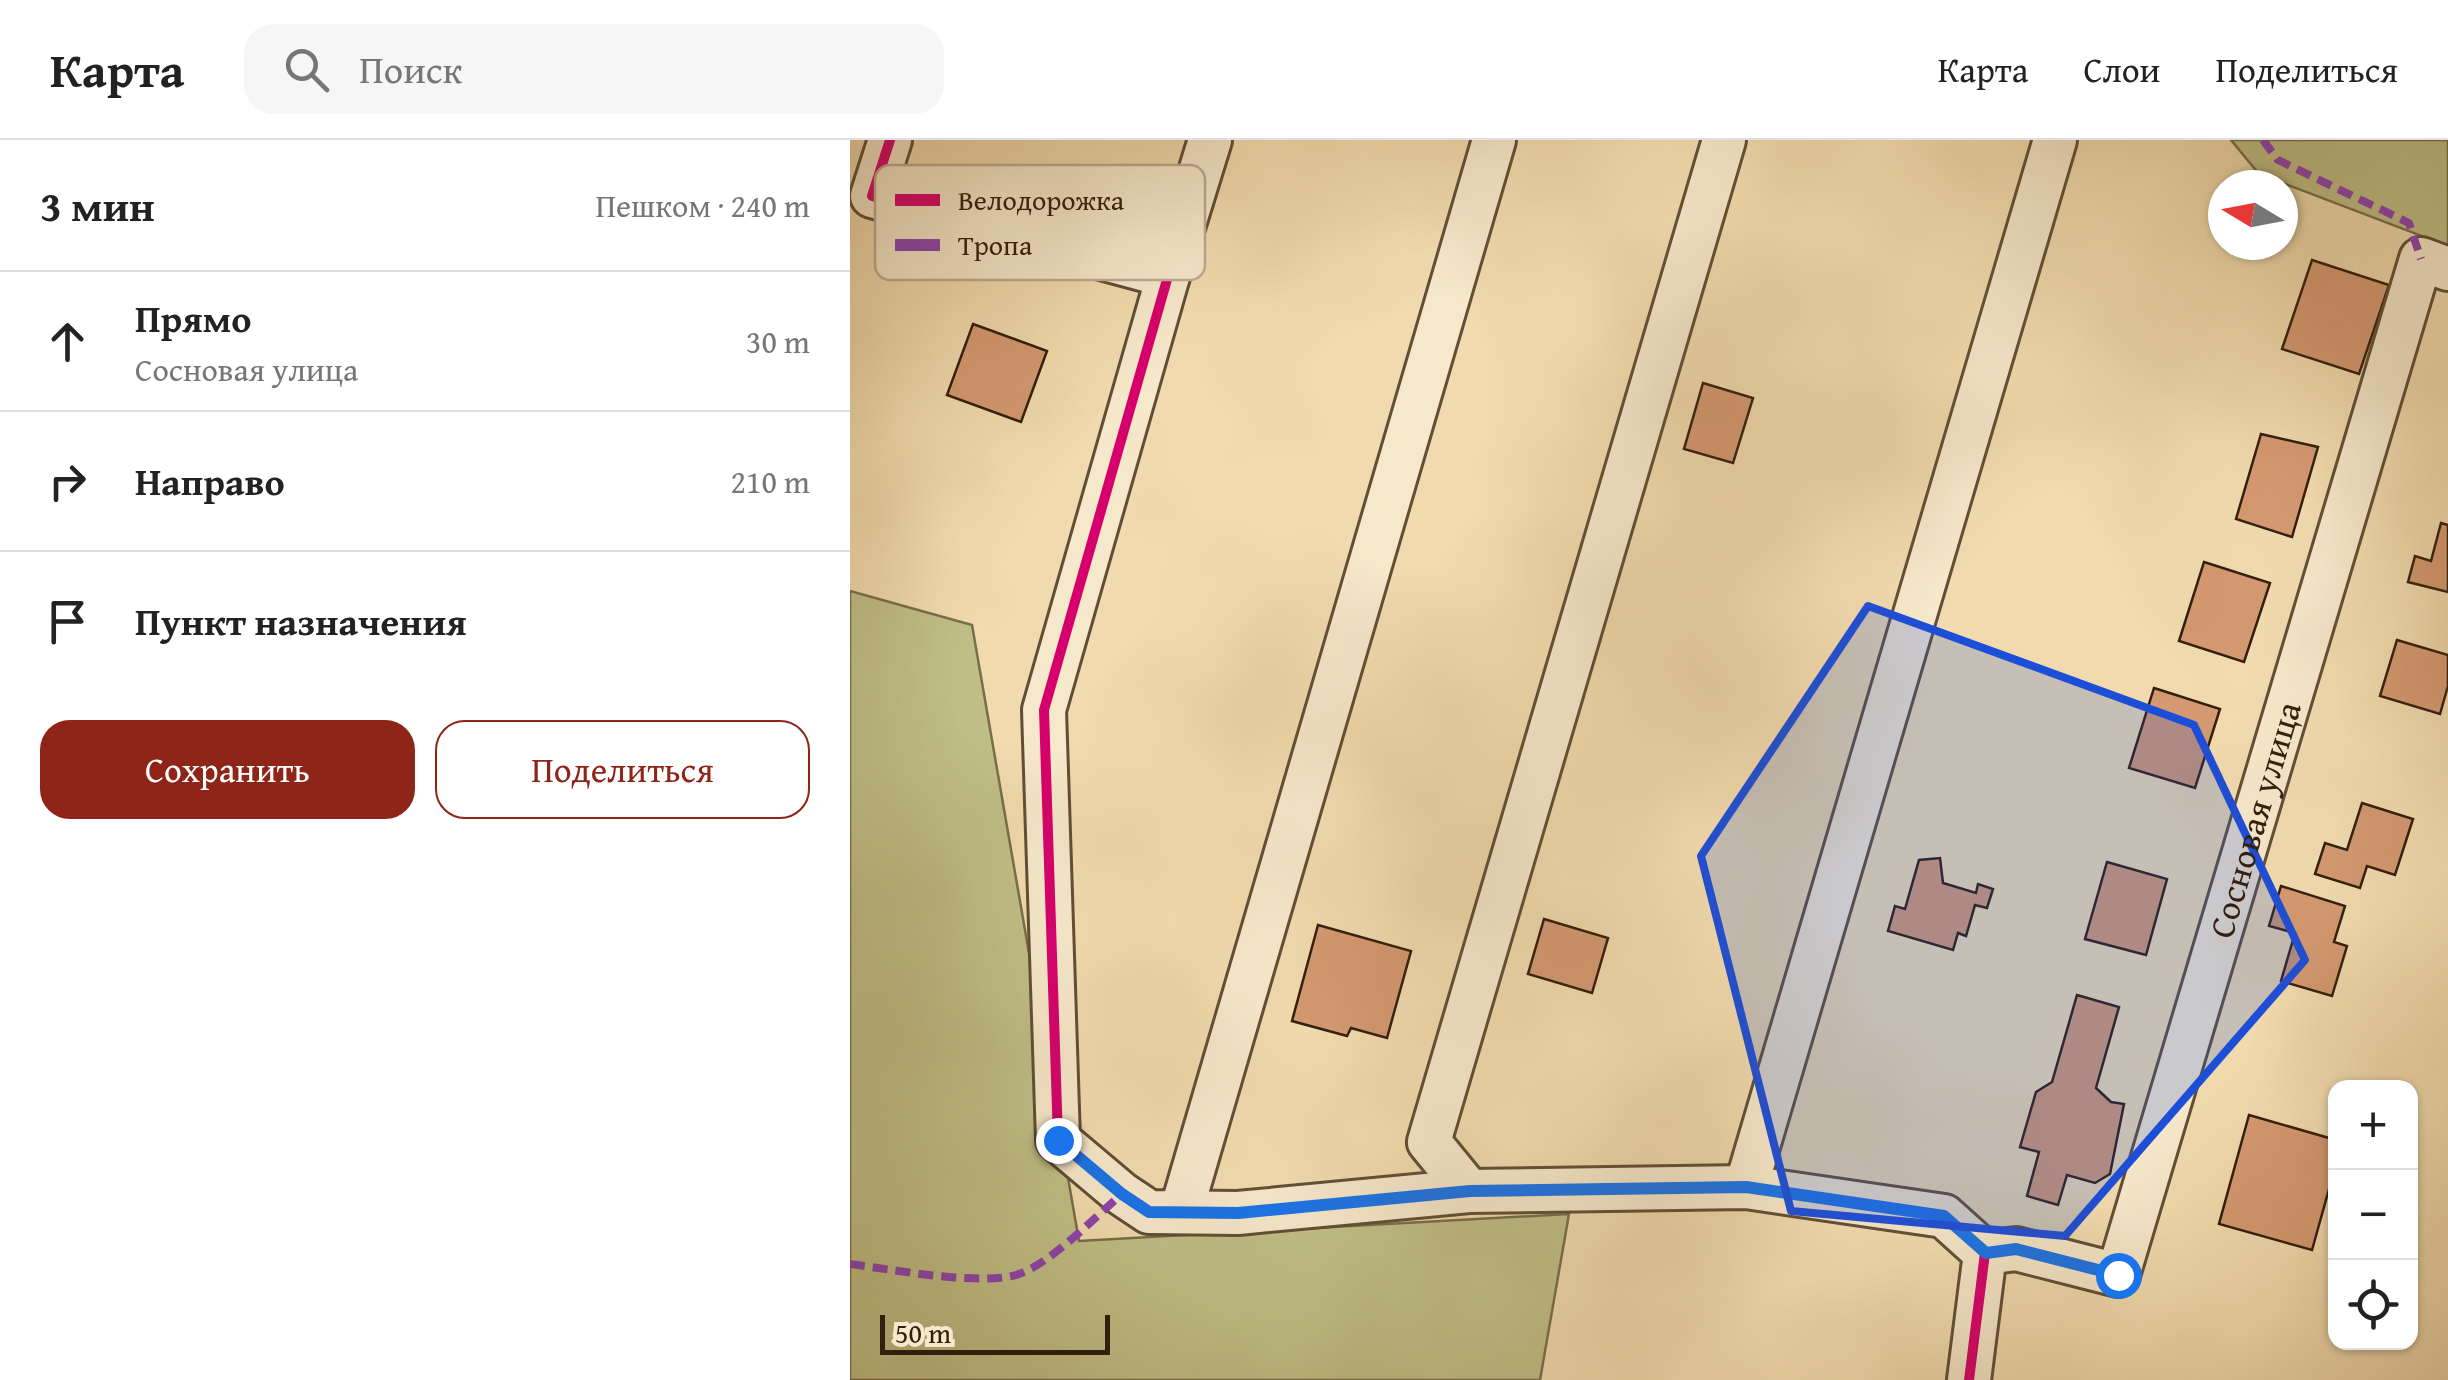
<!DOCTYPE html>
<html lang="ru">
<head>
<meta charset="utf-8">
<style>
	:root { --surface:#fff; --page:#f6f6f6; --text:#222; --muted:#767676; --line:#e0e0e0; --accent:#8f2418 }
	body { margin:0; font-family:"Gentium Book Plus",serif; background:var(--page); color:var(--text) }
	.controls { position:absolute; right:30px; bottom:30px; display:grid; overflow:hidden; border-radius:20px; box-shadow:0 2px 8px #0004 }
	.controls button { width:90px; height:90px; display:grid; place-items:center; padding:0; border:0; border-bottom:2px solid var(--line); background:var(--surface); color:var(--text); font:50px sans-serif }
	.compass { position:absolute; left:1358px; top:30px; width:90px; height:90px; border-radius:50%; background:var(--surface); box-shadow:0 2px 8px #0004; rotate:280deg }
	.scale { position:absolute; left:30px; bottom:25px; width:230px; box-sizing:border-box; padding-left:10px; border:5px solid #321f0e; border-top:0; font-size:28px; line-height:35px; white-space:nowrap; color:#321f0e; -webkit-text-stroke:8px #f6e8ca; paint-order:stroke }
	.stop { position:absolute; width:30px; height:30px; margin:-22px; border:8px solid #1a73e8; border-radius:50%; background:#fff }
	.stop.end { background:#1a73e8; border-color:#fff; box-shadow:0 2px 10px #0008 }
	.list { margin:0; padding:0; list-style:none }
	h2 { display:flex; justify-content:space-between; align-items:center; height:130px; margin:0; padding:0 40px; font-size:42px }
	h2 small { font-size:32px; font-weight:400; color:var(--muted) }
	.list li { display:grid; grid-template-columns:65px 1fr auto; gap:30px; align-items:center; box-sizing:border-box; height:140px; padding:0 40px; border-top:2px solid var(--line) }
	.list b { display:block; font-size:38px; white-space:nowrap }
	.list p { margin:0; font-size:32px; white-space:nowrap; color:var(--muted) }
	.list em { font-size:32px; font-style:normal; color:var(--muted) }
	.actions { display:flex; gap:20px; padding:30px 40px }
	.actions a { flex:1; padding:22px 0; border:2px solid var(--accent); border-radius:30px; text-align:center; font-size:35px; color:var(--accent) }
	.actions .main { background:var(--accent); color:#fff }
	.icon { flex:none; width:55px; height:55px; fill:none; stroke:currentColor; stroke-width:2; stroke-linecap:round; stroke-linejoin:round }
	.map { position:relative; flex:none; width:1598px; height:1240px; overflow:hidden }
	header { display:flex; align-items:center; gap:60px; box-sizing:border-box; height:140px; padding:0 50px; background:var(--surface); border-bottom:2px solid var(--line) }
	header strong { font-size:48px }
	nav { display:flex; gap:55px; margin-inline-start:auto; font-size:35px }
	.search { width:700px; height:90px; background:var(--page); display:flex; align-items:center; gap:25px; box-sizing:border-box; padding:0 35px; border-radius:30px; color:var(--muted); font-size:38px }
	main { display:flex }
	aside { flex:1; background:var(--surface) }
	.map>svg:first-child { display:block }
</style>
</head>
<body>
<header>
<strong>Карта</strong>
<div class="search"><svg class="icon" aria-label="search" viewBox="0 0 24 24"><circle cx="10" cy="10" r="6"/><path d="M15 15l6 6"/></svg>Поиск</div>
<nav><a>Карта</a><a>Слои</a><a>Поделиться</a></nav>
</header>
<main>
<aside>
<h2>3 мин<small>Пешком · 240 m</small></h2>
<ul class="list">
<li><svg class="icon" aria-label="ahead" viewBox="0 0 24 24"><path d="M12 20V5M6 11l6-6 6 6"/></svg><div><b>Прямо</b><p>Сосновая улица</p></div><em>30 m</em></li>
<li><svg class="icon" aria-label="right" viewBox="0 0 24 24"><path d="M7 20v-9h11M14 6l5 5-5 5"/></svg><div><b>Направо</b></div><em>210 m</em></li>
<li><svg class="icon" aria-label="arrive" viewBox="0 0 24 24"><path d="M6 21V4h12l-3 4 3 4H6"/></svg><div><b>Пункт назначения</b></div></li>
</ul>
<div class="actions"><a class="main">Сохранить</a><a>Поделиться</a></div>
</aside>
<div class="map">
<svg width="1598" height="1240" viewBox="0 0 1598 1240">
	<rect width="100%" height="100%" fill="#f1dbae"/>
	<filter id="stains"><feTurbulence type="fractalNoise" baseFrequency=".002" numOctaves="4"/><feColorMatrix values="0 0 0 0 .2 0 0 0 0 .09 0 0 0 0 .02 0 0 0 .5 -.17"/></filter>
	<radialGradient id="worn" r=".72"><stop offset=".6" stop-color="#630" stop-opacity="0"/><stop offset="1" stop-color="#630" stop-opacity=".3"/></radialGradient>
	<g fill="#bfbe86" stroke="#786e4a" stroke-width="2.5">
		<polygon points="1381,0 1598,0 1598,106 1409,34"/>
		<polygon points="0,451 122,485 229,1101 719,1074 690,1240 0,1240"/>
	</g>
	<g fill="#d49971" stroke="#321f0e" stroke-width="2.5">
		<polygon points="1462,120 1539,145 1509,234 1432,209"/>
		<polygon points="123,184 197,211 171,282 97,255"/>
		<polygon points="853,243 903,258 883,323 834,309"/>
		<polygon points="1411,294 1468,307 1442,397 1386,379"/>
		<polygon points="1591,383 1598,385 1598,452 1558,442 1565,416 1581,421"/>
		<polygon points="1354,422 1420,443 1394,522 1329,501"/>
		<polygon points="1547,500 1598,515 1598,546 1590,574 1530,556"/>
		<polygon points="1304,548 1370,569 1345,648 1279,628"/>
		<polygon points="1512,663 1563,679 1545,735 1517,726 1510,748 1465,734 1475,703 1497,710"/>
		<polygon points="1090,718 1093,743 1126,753 1128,744 1143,749 1137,768 1125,765 1116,796 1108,793 1103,810 1038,791 1045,766 1055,769 1069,720"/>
		<polygon points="1257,722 1317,739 1296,815 1235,799"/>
		<polygon points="1431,746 1495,766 1484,802 1497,806 1482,856 1431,841 1445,793 1419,786"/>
		<polygon points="694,779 758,798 742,853 678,834"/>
		<polygon points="468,785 561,811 537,898 501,888 497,896 442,881"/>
		<polygon points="1227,855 1269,867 1246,948 1261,962 1274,964 1260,1034 1245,1043 1217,1035 1208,1065 1177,1056 1189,1012 1170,1007 1186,952 1202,942"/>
		<polygon points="1399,975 1486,1000 1486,1024 1462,1110 1369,1084"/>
	</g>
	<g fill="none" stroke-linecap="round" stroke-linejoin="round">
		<g stroke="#624e36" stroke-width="48">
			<g id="minor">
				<polyline points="40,0 22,56 318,136 194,570 208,1000 272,1054 299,1072 388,1073 619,1051 896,1047 1094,1076 1135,1113 1119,1240"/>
				<polyline points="318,136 360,0"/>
				<polyline points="896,1047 1205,0"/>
				<polyline points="619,1051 579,1002 874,0"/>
				<polyline points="331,1072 644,0"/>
				<path id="s1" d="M 1135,1113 L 1166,1109 L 1268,1135 L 1571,119 L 1598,129"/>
			</g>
		</g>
		<use href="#minor" stroke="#f6e8ca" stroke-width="42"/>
		<g stroke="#8e44ad" stroke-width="8" stroke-dasharray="15 8" stroke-linecap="butt">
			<polyline points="1413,0 1428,20 1559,83 1571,119"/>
			<path d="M 0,1124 C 40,1129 133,1147 169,1134 C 201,1123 245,1077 272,1054"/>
		</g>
		<g stroke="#f6e8ca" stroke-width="16">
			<polyline id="cycleway" points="40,0 22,56 318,136 194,570 208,1000 272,1054 299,1072 388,1073 619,1051 896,1047 1094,1076 1135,1113 1119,1240"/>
		</g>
		<use href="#cycleway" stroke="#d6006c" stroke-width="10"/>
	</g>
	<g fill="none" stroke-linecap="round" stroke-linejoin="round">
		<polyline stroke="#1a73e8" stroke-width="12" points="208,1000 272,1054 299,1072 388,1073 620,1051 896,1047 1094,1076 1136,1113 1166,1109 1268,1135"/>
	</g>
	<path fill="#1d4ed8" fill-opacity="0.2" stroke="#1d4ed8" stroke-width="8" stroke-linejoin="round" d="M 1018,466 L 1344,585 L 1455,820 L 1215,1096 L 941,1071 L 851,716 Z"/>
	<g text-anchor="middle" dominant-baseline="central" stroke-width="10" stroke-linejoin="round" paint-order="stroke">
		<g font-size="35" fill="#321f0e" stroke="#f6e8ca">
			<text stroke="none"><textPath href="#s1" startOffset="612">Сосновая улица</textPath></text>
		</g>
	</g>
	<rect x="25" y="25" width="330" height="115" rx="15" fill="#f6e8ca" stroke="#bbac92" stroke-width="2.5"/>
	<rect x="45" y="54" width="45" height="12" fill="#d6006c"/>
	<rect x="45" y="99" width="45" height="12" fill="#8e44ad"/>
	<g font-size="28" fill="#321f0e">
		<text x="108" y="70">Велодорожка</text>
		<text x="108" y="115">Тропа</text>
	</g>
	<rect width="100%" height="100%" filter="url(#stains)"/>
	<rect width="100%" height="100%" fill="url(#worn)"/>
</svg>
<div class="controls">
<button>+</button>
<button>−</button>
<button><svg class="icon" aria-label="locate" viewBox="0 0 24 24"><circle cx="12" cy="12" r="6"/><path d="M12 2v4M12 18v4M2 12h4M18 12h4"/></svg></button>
</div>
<svg class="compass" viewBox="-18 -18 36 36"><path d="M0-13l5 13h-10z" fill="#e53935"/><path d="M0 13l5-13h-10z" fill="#767676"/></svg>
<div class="scale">50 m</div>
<div class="stop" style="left:1268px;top:1135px"></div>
<div class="stop end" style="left:208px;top:1000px"></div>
</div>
</main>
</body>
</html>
